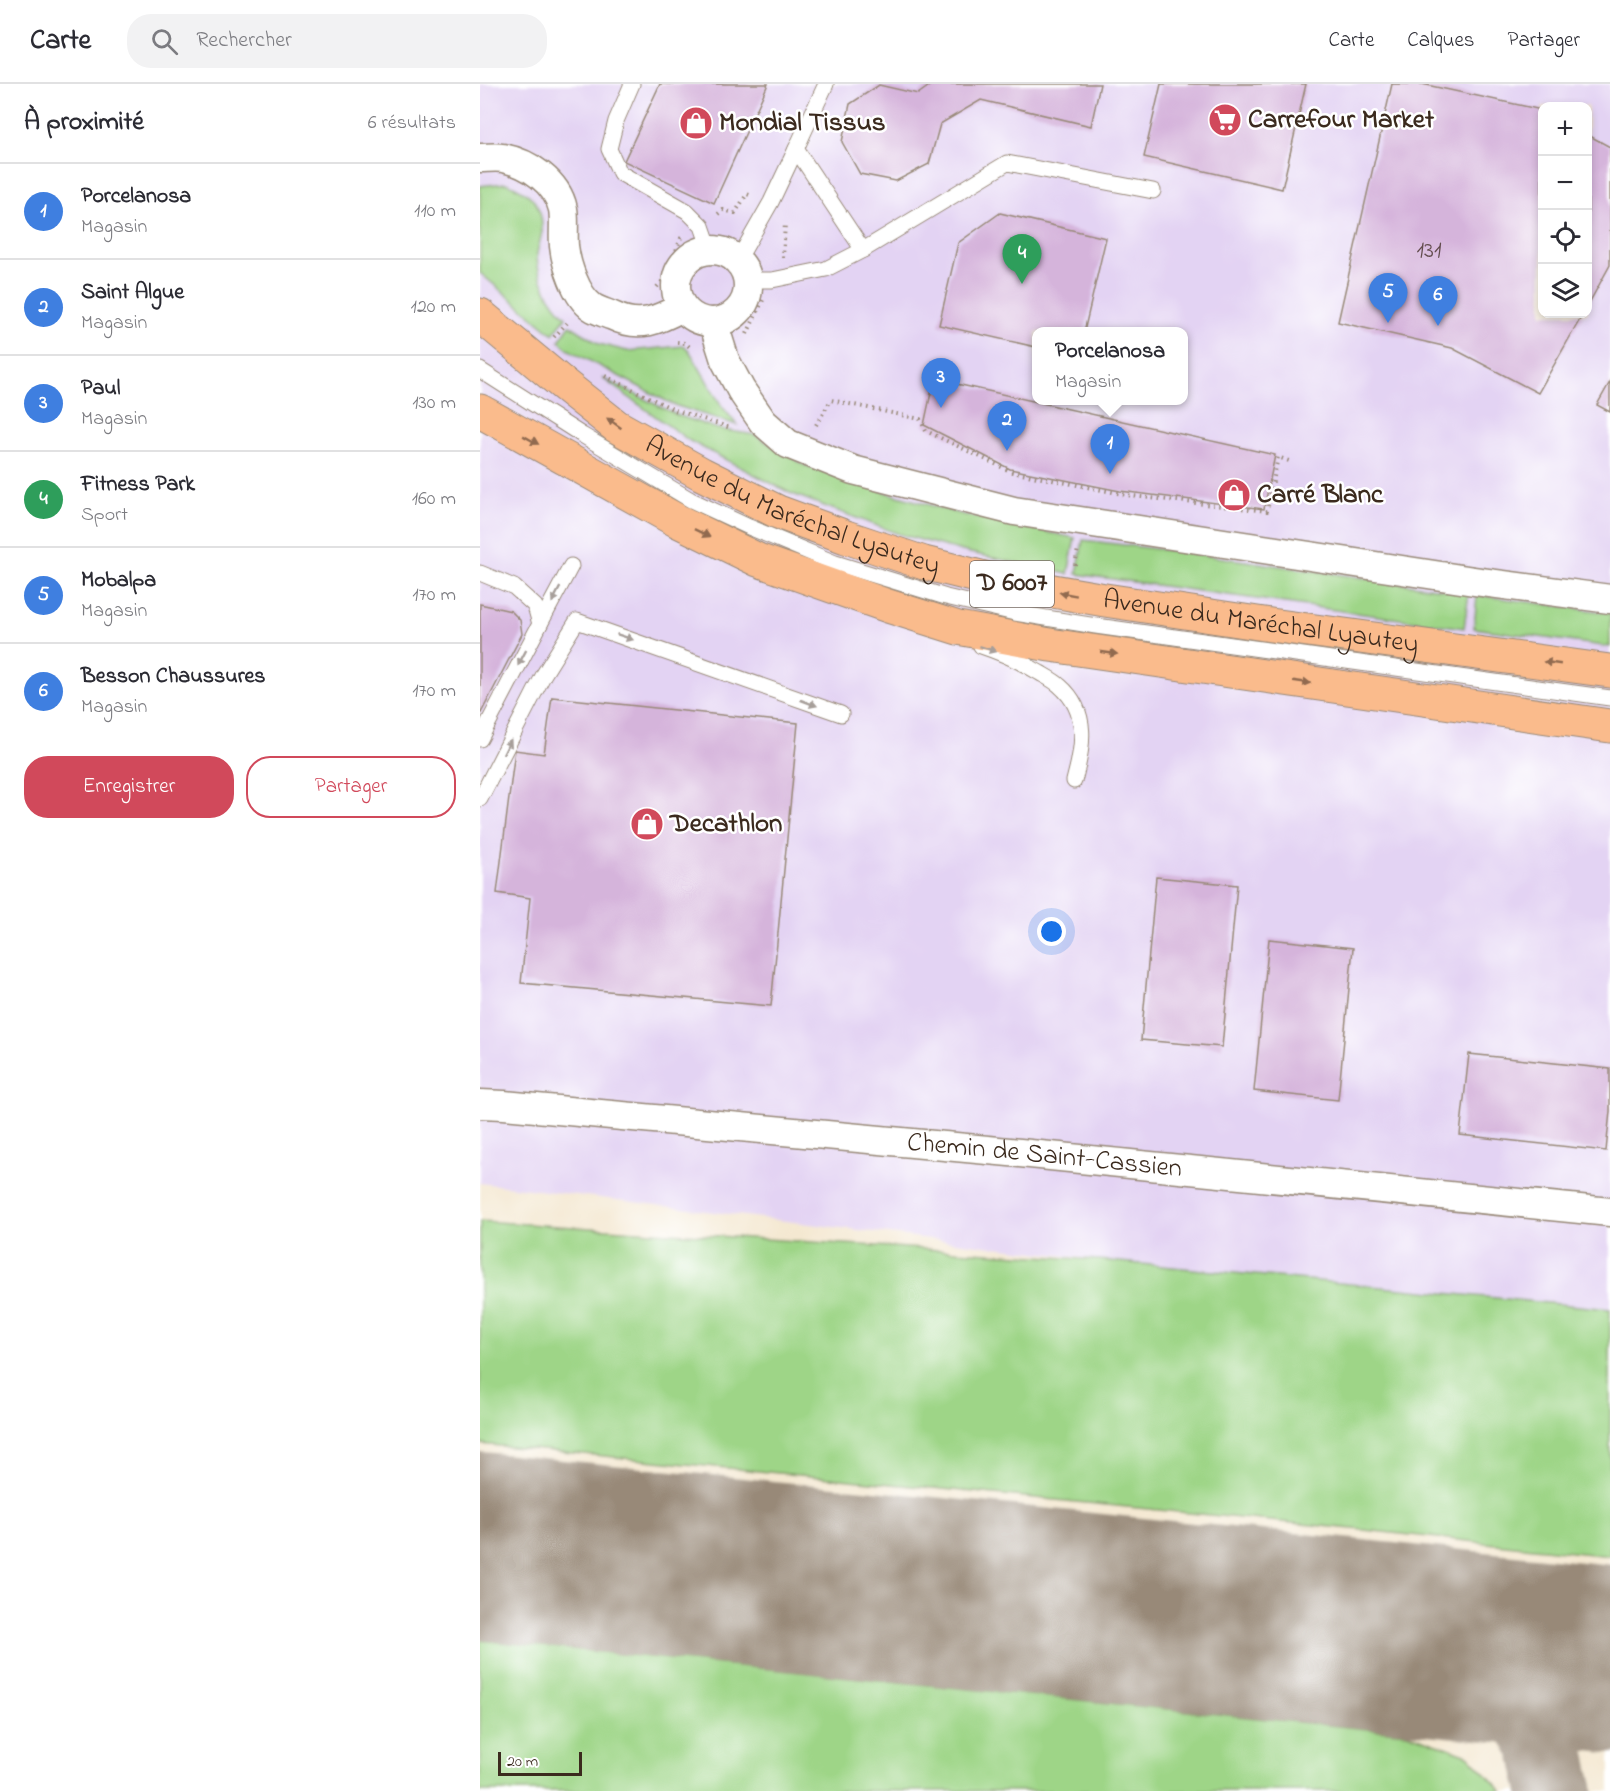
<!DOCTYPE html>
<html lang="fr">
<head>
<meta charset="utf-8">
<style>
	:root { --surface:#fff; --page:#f2f2f3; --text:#2b2b33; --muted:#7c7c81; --line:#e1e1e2; --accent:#d1495b }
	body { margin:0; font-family:"Indie Flower",sans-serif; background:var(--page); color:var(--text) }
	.controls { position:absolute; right:18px; top:18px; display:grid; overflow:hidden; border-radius:12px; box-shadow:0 3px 9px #0003 }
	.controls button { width:54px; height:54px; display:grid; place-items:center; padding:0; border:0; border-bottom:2px solid var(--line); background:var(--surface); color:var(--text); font:30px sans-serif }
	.scale { position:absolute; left:18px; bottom:15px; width:84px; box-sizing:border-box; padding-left:6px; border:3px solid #3b2a1e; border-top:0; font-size:16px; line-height:21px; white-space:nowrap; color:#3b2a1e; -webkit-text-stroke:4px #fff; paint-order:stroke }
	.you { position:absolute; left:572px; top:848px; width:21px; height:21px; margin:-15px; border:4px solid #fff; border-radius:50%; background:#1a73e8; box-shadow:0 0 0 9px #1a73e833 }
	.badge { display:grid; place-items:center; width:39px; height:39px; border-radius:50%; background:var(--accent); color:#fff; font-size:20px; font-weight:700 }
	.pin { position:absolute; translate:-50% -50px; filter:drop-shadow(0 2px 3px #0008) }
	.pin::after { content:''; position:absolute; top:32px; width:21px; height:18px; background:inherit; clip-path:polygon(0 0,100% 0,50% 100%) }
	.popup { position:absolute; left:552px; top:243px; width:156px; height:78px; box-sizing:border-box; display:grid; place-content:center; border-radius:12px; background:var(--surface); filter:drop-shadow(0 2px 4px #0005); font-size:20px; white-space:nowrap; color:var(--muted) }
	.popup b { font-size:22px; color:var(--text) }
	.popup::after { content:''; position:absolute; left:50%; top:100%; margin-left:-12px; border:12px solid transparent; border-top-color:var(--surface) }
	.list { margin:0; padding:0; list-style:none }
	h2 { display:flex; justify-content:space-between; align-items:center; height:78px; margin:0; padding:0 24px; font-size:26px }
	h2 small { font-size:20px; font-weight:400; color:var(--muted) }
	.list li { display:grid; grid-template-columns:39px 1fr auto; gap:18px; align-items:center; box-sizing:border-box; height:96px; padding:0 24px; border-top:2px solid var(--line) }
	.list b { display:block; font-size:22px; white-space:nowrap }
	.list p { margin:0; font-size:20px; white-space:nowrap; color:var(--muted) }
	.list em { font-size:20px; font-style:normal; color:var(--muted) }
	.actions { display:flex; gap:12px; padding:18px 24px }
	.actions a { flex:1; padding:14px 0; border:2px solid var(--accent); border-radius:24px; text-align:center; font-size:21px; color:var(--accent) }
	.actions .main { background:var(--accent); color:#fff }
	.icon { flex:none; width:33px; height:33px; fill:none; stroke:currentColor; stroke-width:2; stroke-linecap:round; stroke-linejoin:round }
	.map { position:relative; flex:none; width:1130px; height:1707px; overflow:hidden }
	header { display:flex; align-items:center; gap:36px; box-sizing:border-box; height:84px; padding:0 30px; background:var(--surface); border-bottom:2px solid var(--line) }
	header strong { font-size:28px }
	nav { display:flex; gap:33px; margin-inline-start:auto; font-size:21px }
	.search { width:420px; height:54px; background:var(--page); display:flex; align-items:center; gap:15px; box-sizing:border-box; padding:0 21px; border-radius:24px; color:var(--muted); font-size:22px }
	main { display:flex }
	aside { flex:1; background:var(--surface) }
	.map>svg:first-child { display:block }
</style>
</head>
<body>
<header>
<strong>Carte</strong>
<div class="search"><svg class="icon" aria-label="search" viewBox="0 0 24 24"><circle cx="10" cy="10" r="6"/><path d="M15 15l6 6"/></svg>Rechercher</div>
<nav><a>Carte</a><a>Calques</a><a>Partager</a></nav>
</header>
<main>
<aside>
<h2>À proximité<small>6 résultats</small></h2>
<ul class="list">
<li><span class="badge" style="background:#3f7fe0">1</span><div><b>Porcelanosa</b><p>Magasin</p></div><em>110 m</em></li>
<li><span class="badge" style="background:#3f7fe0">2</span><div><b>Saint Algue</b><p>Magasin</p></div><em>120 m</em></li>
<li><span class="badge" style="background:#3f7fe0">3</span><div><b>Paul</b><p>Magasin</p></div><em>130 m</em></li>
<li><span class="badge" style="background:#2e9e5b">4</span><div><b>Fitness Park</b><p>Sport</p></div><em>160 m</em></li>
<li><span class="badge" style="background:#3f7fe0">5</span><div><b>Mobalpa</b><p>Magasin</p></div><em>170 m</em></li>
<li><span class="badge" style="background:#3f7fe0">6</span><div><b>Besson Chaussures</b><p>Magasin</p></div><em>170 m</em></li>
</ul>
<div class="actions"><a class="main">Enregistrer</a><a>Partager</a></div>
</aside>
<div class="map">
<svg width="1130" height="1707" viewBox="0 0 1130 1707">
	<rect width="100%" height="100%" fill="#fff"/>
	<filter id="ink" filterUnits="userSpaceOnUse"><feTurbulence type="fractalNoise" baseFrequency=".0167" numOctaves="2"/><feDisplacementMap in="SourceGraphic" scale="12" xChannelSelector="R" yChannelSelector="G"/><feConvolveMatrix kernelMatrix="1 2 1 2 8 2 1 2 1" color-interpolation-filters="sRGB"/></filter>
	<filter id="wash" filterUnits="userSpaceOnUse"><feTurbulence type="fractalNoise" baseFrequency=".008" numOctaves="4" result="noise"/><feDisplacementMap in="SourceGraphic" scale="24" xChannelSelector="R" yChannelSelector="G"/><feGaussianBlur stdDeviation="1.35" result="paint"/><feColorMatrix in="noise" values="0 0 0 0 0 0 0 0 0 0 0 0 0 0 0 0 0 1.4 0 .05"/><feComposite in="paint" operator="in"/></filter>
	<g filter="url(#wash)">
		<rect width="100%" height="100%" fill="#f4e8d1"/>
		<path fill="#e3d3f3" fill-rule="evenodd" d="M 0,0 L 1130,0 L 1130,1233 L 619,1176 L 0,1099 ZM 1062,22 L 1108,22 L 1108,230 L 1062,230 ZM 556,248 L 704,248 L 704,316 L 556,316 Z"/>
		<g fill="#9ed587" stroke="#6c8052" stroke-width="1.5">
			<path d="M 26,99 C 50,108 63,119 62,147 C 61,155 58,163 57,170 C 57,194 70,218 86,233 L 73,250 L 0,189 L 0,102 Z"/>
			<polygon points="90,241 119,260 147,267 204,262 209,266 241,321 257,341 194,321 89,266 79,257"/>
			<polygon points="122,294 197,331 238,345 275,351 324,381 408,409 481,430 595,454 588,490 486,468 419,450 310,409 210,357"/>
			<polygon points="603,456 702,468 989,509 984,544 597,490"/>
			<polygon points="997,511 1130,529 1130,563 994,544"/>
			<polygon points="0,1137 619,1176 1130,1225 1130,1472 893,1447 0,1360"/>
			<polygon points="0,1556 927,1649 988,1671 1022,1707 0,1707"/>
		</g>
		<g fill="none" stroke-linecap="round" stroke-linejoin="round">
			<polyline stroke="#988978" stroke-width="75" points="977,1560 1039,1615 1065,1658 1076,1707"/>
			<polyline stroke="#988978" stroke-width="188" points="0,1462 1130,1575"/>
		</g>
		<g id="blocks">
			<g fill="#d5b4db">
				<polygon points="180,0 288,0 234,119 144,77"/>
				<polygon points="452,0 620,0 611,42 501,16 460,40 449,80 416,97 380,90 362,58 370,20 399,1 438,10"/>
				<polygon points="681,0 826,0 802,105 664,73"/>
				<polygon points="912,0 942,0 1062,26 1062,230 1103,230 1058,309 972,264 858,238"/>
				<polygon points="1108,51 1130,63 1130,181 1108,221"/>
				<polygon points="520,129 626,154 604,248 556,248 556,263 459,241 478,159"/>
				<polygon points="454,295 795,371 784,425 640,407 530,385 444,341"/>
				<polygon points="1130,298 1130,328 1117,321"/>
				<polygon points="0,520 31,527 40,536 42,550 0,631"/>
				<polygon points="72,613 318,639 291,922 41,899 50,814 17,809 35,666 64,670"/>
				<polygon points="676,793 757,801 742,963 661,956"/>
				<polygon points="789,855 873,864 858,1016 774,1007"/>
				<polygon points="989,970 1130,985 1130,1027 1126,1067 980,1051"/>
			</g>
		</g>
	</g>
	<g filter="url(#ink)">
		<use href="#blocks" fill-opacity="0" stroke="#988978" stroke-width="1.5"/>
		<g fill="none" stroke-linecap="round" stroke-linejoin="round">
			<g stroke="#988978" stroke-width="17">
				<g id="lane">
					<polyline points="152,0 136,37 129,65 140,89 207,127 222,142 230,165"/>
					<polyline points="316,65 346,0"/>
					<polyline points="258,176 291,118 316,65 383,166"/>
					<polyline points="268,196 292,196 346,185 383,166 527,79 673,107"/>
					<polyline points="0,286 102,351 211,416 269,443 355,479 466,513 535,529 616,542 1130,614"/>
					<polyline points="0,489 34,503 55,522 60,540 0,655"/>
					<polyline points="60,540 91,482"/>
					<path d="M 501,562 C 522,569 542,578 560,589 C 567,593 575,597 580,602 C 610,628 603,664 594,697"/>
					<polyline points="0,715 64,590 97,537 361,630"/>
				</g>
			</g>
			<g stroke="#988978" stroke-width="31">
				<g id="street">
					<path d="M 0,74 C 7,74 16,73 23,74 C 49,79 77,98 83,125 C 85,136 83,150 84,162 C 86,180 96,212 112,223 C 118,227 126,229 133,232 C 160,245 178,236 202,223"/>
					<circle cx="232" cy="202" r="36"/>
					<polyline points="233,238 245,276 261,306 283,338 308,360 373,386 534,427 994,497 1130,515"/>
					<path id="s1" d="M 0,1020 L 24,1021 L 540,1069 L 1130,1128"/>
				</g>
			</g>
			<g stroke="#988978" stroke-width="35">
				<g id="primary">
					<path id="s2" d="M 0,231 L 83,300 L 136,342 L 222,390 L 298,428 L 366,453 L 444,479 L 521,498 L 625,516 L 791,541 L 1130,587"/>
					<polyline points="0,327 196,436 278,476 408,522 478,544 570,561 1130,642"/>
				</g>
			</g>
			<g stroke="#988978" stroke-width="4" stroke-dasharray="1.5 4.5" stroke-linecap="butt">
				<polyline points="238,130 243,126 255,129 267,110 272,112"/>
				<polyline points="303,174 305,139"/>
				<polyline points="177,203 185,194 201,154 204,152"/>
				<polyline points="267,250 283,216"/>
				<polyline points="74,253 87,239"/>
				<polyline points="197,258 205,259 211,264"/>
				<polyline points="125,292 195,326 251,344"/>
				<polyline points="336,341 351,316 440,335 446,347 532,388 652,412 787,427 798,373 812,378"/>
				<polyline points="595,481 598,465"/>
			</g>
			<use href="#lane" stroke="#fff" stroke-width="15"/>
			<use href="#street" stroke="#fff" stroke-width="28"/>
			<use href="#primary" stroke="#fabb8c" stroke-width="33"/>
		</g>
		<defs><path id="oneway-solid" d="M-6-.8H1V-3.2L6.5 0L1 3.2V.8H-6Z" transform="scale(1.5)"/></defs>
		<g fill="#916b50">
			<use href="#oneway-solid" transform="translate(134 339) rotate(-145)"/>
			<use href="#oneway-solid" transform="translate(51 356) rotate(29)"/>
			<use href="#oneway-solid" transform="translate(222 449) rotate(26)"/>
			<use href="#oneway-solid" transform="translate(588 510) rotate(-170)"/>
			<use href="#oneway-solid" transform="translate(629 569) rotate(8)"/>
			<use href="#oneway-solid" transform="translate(1072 579) rotate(-172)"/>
			<use href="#oneway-solid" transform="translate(822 598) rotate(8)"/>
		</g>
		<g fill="#a79f9a">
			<use href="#oneway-solid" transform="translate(76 511) rotate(118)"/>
			<use href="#oneway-solid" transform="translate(145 553) rotate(19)"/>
			<use href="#oneway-solid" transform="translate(508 565) rotate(18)"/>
			<use href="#oneway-solid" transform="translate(42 574) rotate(118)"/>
			<use href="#oneway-solid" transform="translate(329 619) rotate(20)"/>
			<use href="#oneway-solid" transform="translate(27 663) rotate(-63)"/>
		</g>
	</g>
	<defs>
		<g id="supermarket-disc" transform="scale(1.725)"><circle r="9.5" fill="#d1495b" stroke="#fff"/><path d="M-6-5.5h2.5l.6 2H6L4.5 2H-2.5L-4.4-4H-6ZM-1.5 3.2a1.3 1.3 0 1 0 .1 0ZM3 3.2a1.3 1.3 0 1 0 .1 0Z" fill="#fff"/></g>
		<g id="shop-disc" transform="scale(1.725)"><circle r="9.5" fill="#d1495b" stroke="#fff"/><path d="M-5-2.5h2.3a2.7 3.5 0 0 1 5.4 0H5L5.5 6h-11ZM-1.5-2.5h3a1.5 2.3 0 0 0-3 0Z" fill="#fff"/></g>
	</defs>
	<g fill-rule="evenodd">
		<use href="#supermarket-disc" x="745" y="36"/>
		<use href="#shop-disc" x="216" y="39"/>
		<use href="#shop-disc" x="754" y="411"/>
		<use href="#shop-disc" x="167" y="740"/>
	</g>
	<g text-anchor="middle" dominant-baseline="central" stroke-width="5" stroke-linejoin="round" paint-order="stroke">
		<g font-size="24" fill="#624c4d">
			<text x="949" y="167">131</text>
		</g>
		<rect fill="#fff" stroke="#766a62" stroke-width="1.5" x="490" y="477" width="84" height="46" rx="4.5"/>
		<g font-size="26" font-weight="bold" fill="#3b2a1e">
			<text x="532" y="500">D 6007</text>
		</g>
		<g font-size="27" font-weight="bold" fill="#3b2a1e" stroke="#fff" text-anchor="start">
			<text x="768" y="36">Carrefour Market</text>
			<text x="239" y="39">Mondial Tissus</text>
			<text x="777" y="411">Carré Blanc</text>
			<text x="190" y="740">Decathlon</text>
		</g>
		<g font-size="27" fill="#3b2a1e" stroke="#fff">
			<text stroke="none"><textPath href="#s2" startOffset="370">Avenue du Maréchal Lyautey</textPath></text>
			<text stroke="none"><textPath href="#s2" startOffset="856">Avenue du Maréchal Lyautey</textPath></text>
			<text stroke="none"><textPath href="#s1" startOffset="567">Chemin de Saint-Cassien</textPath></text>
		</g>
	</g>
</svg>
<div class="controls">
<button>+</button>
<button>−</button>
<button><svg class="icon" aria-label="locate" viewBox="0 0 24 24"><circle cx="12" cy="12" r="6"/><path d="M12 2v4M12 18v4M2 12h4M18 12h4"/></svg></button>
<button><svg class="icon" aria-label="layers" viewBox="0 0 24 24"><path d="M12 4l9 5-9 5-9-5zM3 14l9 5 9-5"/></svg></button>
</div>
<div class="scale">20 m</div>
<div class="you"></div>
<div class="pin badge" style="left:630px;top:390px;background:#3f7fe0">1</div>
<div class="popup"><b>Porcelanosa</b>Magasin</div>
<div class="pin badge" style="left:527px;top:367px;background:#3f7fe0">2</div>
<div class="pin badge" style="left:461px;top:324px;background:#3f7fe0">3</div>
<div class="pin badge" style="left:542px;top:200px;background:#2e9e5b">4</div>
<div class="pin badge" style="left:908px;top:239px;background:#3f7fe0">5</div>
<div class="pin badge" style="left:958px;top:242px;background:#3f7fe0">6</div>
</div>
</main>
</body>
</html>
